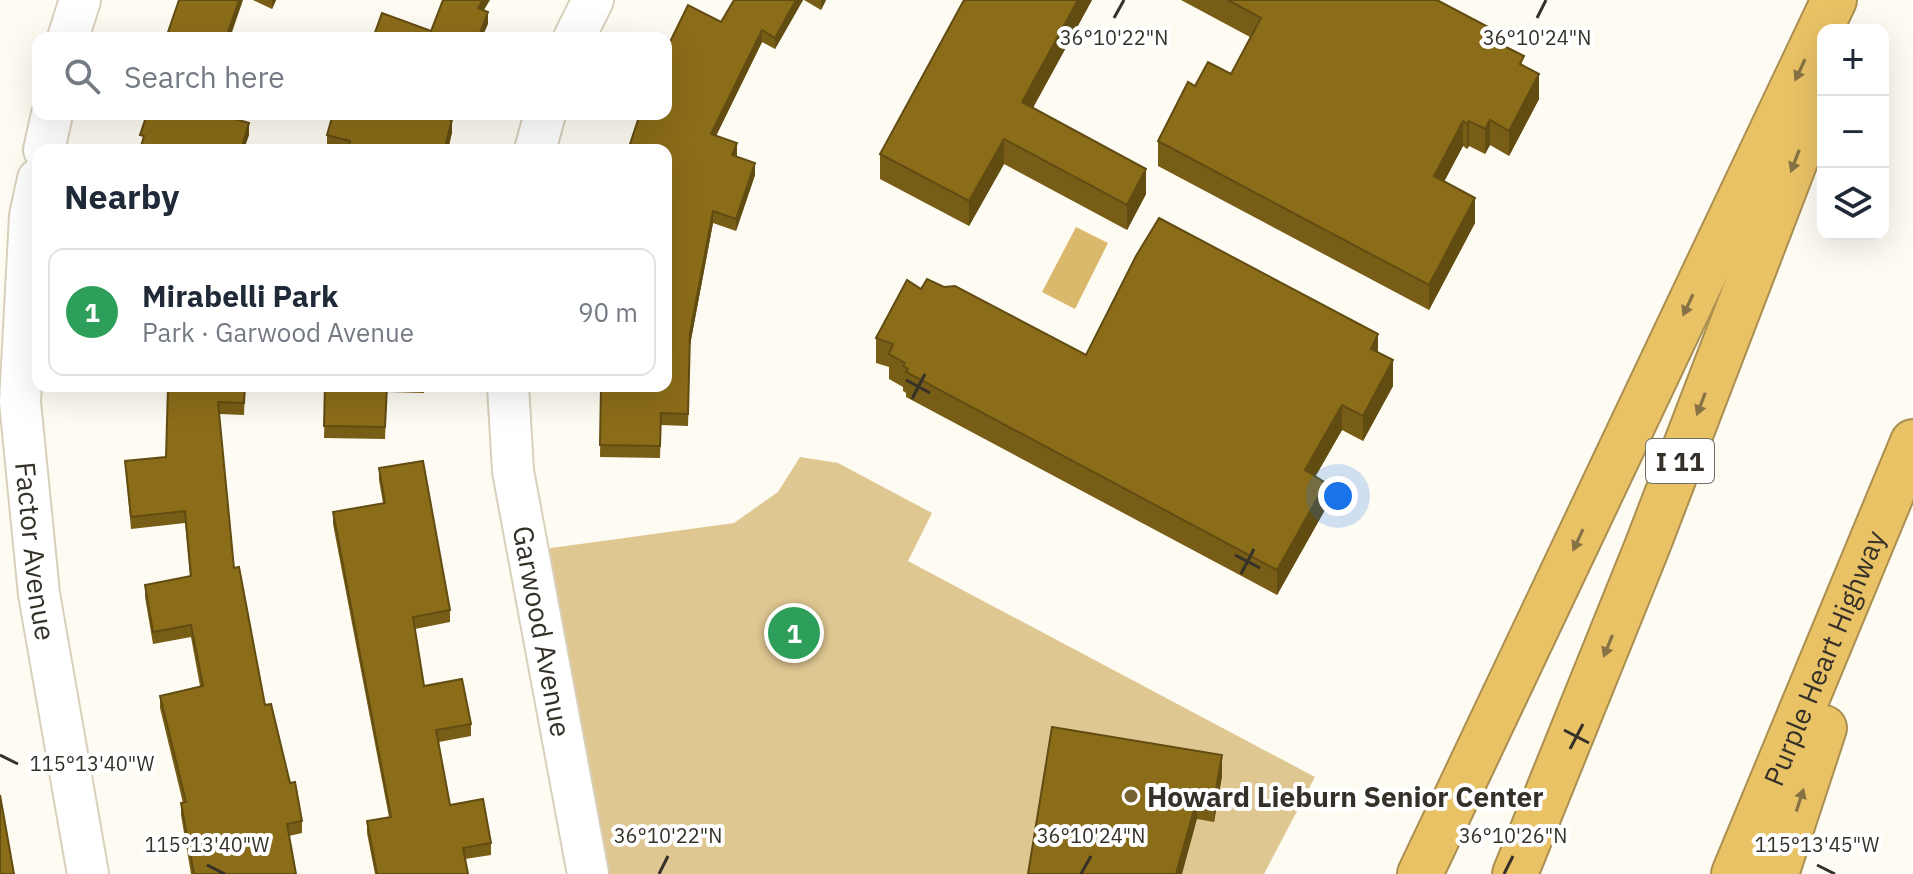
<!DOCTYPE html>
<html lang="en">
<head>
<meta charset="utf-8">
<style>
	:root { --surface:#fff; --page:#f6f6f7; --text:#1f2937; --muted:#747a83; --line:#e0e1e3; --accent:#db2777 }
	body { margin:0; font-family:"IBM Plex Sans",sans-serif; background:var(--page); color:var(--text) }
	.controls { position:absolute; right:24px; top:24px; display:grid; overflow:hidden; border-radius:16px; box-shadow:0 8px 32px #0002 }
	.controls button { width:72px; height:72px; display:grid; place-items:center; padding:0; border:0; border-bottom:2px solid var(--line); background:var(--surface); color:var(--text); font:40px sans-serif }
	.you { position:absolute; left:1338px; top:496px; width:28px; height:28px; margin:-20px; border:6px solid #fff; border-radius:50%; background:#1a73e8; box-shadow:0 0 0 12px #1a73e833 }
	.badge { display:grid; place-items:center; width:52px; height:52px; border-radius:50%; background:var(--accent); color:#fff; font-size:26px; font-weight:700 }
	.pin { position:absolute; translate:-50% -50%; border:4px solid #fff; box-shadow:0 2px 8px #0006 }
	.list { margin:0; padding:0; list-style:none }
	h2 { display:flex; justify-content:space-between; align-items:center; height:104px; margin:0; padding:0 32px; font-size:34px }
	h2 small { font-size:26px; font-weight:400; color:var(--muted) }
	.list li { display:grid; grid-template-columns:52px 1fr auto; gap:24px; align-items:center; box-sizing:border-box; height:128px; margin:0 16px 16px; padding:0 16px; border:2px solid var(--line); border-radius:16px }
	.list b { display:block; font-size:30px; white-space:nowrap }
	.list p { margin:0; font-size:26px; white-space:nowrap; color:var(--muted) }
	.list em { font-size:26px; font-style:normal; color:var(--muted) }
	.icon { flex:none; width:44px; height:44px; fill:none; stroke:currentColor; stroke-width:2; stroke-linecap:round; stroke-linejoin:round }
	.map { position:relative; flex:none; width:1913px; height:874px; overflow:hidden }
	.search { position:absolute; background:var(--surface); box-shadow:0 8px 32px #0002; left:32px; top:32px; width:640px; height:88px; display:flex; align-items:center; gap:20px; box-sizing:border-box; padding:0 28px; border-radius:16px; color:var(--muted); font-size:30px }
	.panel { position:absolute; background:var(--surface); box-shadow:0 8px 32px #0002; left:32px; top:144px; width:640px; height:248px; border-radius:16px }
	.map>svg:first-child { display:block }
</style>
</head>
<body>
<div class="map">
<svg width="1913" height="874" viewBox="0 0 1913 874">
	<rect width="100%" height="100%" fill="#fefbf3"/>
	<polygon fill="#dfc792" points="800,457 838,463 932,513 908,561 1315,777 1264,874 588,874 529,551 734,523 778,492"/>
	<polygon fill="#dab86c" points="1076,227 1108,243 1075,309 1042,292"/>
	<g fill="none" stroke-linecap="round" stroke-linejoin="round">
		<g stroke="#d9d0bc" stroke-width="44">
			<g id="minor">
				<polyline points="68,38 80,0"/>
				<polyline points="574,38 593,0"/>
				<polyline points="44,150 52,114"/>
				<polyline points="535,150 545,114"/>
				<path id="s1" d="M 38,179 L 30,216 L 20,402 L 39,594 L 88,874"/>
				<path id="s2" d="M 508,386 L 513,471 L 588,874"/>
			</g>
		</g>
		<g stroke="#aa8f51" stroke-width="48">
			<g id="highway">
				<polyline points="1420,874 1834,0"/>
				<polyline points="1515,874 1647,547 1823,88"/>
				<path id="s3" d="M 1734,874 L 1913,442"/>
				<polyline points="1776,874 1824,728"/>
			</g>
		</g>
		<use href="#minor" stroke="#fff" stroke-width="40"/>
		<use href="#highway" stroke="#e9c266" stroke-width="44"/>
	</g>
	<g fill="#785d16">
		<polygon points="253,0 276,0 272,9"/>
		<polygon points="734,0 803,0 775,49 762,42 716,136 737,155 736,157 755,175 736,231 713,223 690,345 688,426 661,425 660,458 600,457 601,386 666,386 721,22"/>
		<polygon points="804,0 826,0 821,10"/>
		<polygon points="1092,0 1033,108 1146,194 1127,230 1004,164 969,226 880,179 880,154"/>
		<polygon points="1181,0 1437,0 1507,47 1524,66 1539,99 1509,156 1490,145 1485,154 1469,146 1467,149 1463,146 1444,181 1475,223 1429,310 1158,166 1158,141 1195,86 1231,74 1250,37"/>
		<polygon points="454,114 452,120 452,132 448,150 337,150 327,147 327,135"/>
		<polygon points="944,287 1086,355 1378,353 1393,386 1363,441 1342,430 1315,476 1326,508 1277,595 906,397 906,393 903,391 903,387 889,379 889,367 876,363 876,338 921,289"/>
		<polygon points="142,386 245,386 244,415 219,414 234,568 265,705 302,821 302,833 289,836 296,874 191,874 181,815 181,803 183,803 160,708 160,696 200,686 191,637 153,644 145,597 145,585 190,577 185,523 131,529 125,461 166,457 168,387"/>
		<polygon points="325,386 424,386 424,393 387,392 385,439 324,438"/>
		<polygon points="379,468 450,610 450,622 415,629 424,686 471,724 471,736 439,742 450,805 491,843 491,855 465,859 468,874 375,874 367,833 367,821 389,817 333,524 333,512 383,503 379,480"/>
		<polygon points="1222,776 1214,822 1197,819 1028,874"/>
	</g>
	<g fill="#614c12">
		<polygon points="239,0 243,0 230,38 226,38"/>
		<polygon points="272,0 276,0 272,9"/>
		<polygon points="483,0 490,0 478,20 478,8"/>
		<polygon points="796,0 803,0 775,49 775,38"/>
		<polygon points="821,0 826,0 821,10"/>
		<polygon points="1078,0 1092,0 1022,127 1022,102"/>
		<polygon points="488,12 488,24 482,38 478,38"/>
		<polygon points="762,30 762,42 711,146 711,134"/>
		<polygon points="1539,74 1539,99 1509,156 1509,131"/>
		<polygon points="452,120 452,132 448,150 444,150"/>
		<polygon points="1490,120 1490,145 1485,154 1485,129"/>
		<polygon points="1463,121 1463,146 1434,201 1434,176"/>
		<polygon points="1469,121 1469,146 1467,149 1467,124"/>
		<polygon points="249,123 249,135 244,150 241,150"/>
		<polygon points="1004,139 1004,164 969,226 969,201"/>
		<polygon points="737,143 737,155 732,167 732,155"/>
		<polygon points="755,163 755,175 736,231 736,219"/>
		<polygon points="1146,169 1146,194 1127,230 1127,205"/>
		<polygon points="1475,198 1475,223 1429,310 1429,285"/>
		<polygon points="713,211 713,223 690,345 688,426 690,333"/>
		<polygon points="1378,334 1378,359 1371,349"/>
		<polygon points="1393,360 1393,386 1363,441 1363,416"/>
		<polygon points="1342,405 1342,430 1305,495 1305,470"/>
		<polygon points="1326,483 1326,508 1277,595 1277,570"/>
		<polygon points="1222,755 1222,776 1214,822 1214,801"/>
		<polygon points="1197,799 1197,819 1182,874 1176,874"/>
	</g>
	<g fill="#8b6c19" stroke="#614c12" stroke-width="2">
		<polygon points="179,0 239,0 226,38 166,38"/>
		<polygon points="443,0 483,0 478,8 488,12 478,38 373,38 382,13 431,31"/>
		<polygon points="734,0 796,0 775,38 762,30 711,134 737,143 732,155 755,163 736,219 713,211 690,333 688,414 661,413 660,446 600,445 601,386 666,386 666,150 628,150 640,114 666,114 666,50 688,5 721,22"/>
		<polygon points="964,0 1078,0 1022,102 1146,169 1127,205 1004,139 969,201 880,154"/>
		<polygon points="1228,0 1437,0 1507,37 1502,45 1524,56 1520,64 1539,74 1509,131 1490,120 1485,129 1469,121 1467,124 1463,121 1434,176 1475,198 1429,285 1158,141 1188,82 1195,86 1208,62 1231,74 1261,18"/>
		<polygon points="147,114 228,114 228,117 249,123 241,150 140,150 144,136 140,135"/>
		<polygon points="333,114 449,114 448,119 452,120 444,150 348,150 350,141 327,135"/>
		<polygon points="1159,218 1378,334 1371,349 1393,360 1363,416 1342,405 1305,470 1326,483 1277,570 906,372 908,369 903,366 905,363 889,354 893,344 876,338 907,280 921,289 927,279 944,287 955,286 1086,355 1136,256"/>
		<polygon points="168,386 245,386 244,403 218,402 234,568 239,567 265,705 271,704 290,783 295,782 302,821 287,824 296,874 194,874 181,803 186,802 160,696 203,686 191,625 153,632 145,585 191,576 185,511 131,517 125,461 166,457"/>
		<polygon points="325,386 387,386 385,427 324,426"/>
		<polygon points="423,461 450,610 413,617 424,686 462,679 471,724 436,730 450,805 483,799 491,843 463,848 468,874 377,874 367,821 391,817 333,512 385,503 379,468"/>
		<polygon points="1052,727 1222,755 1214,801 1197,799 1176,874 1028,874"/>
		<polygon points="0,795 14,874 0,874"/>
	</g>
	<defs><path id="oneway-solid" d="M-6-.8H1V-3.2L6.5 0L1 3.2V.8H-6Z" transform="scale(2)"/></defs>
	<g fill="#867244">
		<use href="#oneway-solid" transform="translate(1800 70) rotate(115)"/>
		<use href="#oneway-solid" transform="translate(1795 161) rotate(111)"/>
		<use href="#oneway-solid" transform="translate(1688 305) rotate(115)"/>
		<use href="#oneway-solid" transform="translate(1701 404) rotate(111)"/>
		<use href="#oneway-solid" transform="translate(1578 540) rotate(115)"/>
		<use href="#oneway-solid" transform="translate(1608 646) rotate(112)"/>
		<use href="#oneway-solid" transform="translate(1800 800) rotate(-72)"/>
	</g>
	<path fill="none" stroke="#353129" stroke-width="3" d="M 1114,18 L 1124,0M 1537,18 L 1546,0M 906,380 L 930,393M 912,399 L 925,374M 1235,555 L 1260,568M 1241,574 L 1254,549M 1564,730 L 1589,743M 1570,749 L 1583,724M 0,755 L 18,764M 207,865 L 225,874M 1817,865 L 1835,874M 659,874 L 668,856M 1081,874 L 1091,856M 1504,874 L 1513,856"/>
	<circle fill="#776231" stroke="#fff" stroke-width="3" cx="1131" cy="796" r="8"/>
	<g text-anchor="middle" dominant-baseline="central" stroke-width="8" stroke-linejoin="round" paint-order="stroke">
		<rect fill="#fff" stroke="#726f69" stroke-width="2" x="1646" y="439" width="68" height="44" rx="6"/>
		<g font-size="26" font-weight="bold" fill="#353129">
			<text x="1680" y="461">I 11</text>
		</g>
		<g font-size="28" fill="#353129" stroke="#fff">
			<text stroke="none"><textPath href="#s1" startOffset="374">Factor Avenue</textPath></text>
			<text stroke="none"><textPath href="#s2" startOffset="248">Garwood Avenue</textPath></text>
			<text stroke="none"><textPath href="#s3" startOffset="234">Purple Heart Highway</textPath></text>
		</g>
		<g font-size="28" font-weight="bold" fill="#353129" stroke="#fff" text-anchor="start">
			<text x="1147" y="796">Howard Lieburn Senior Center</text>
		</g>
	</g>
	<g font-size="20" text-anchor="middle" fill="#353129" stroke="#fff" stroke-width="8" stroke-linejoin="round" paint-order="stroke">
		<text x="1114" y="45">36°10'22"N</text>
		<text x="1537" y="45">36°10'24"N</text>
		<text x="92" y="771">115°13'40"W</text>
		<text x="668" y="843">36°10'22"N</text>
		<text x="1091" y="843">36°10'24"N</text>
		<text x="1513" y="843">36°10'26"N</text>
		<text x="207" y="852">115°13'40"W</text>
		<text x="1817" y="852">115°13'45"W</text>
	</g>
</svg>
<div class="controls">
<button>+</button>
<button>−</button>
<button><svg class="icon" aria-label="layers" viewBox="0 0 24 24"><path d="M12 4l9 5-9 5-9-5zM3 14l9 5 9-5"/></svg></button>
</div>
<div class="you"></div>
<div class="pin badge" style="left:794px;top:633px;background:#2e9e5b">1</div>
<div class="search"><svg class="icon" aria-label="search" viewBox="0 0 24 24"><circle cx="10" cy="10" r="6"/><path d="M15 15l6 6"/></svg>Search here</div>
<section class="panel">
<h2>Nearby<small></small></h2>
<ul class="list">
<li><span class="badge" style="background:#2e9e5b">1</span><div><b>Mirabelli Park</b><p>Park · Garwood Avenue</p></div><em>90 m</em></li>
</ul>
</section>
</div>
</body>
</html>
